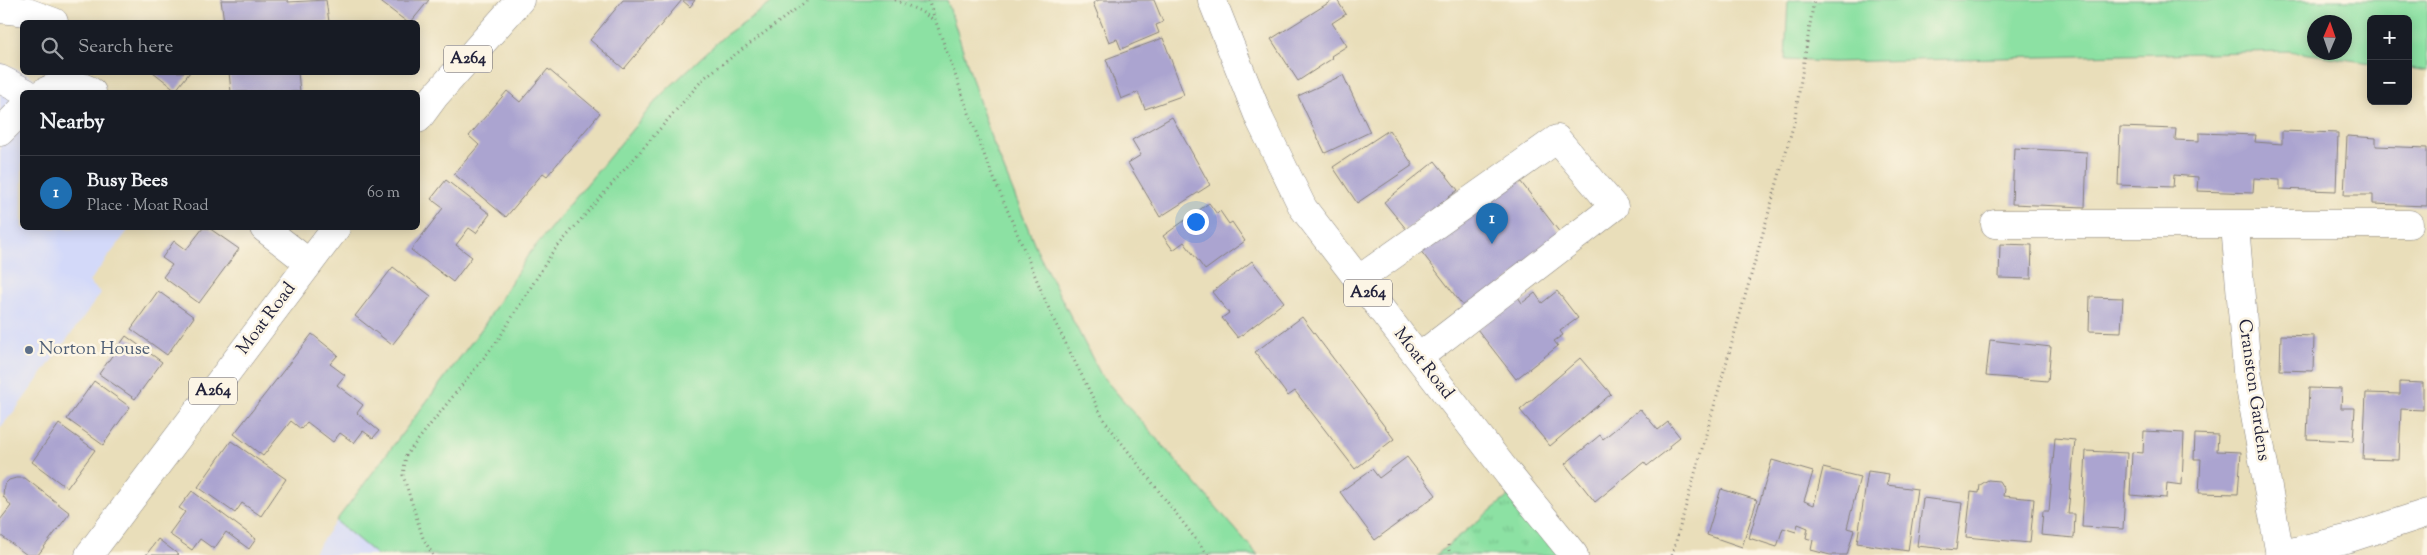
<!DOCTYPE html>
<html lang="en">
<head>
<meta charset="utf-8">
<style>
	:root { --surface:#171b24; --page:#242831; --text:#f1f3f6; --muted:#9ea1a6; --line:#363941; --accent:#1f6fb2 }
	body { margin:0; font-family:"Sorts Mill Goudy",serif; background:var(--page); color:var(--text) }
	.controls { position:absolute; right:15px; top:15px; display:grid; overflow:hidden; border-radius:8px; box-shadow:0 2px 12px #0003 }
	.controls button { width:45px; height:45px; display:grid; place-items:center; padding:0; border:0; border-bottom:1px solid var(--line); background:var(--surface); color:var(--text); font:25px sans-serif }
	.compass { position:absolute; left:2307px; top:15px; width:45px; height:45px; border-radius:50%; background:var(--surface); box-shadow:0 2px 12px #0003; rotate:2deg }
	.you { position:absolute; left:1195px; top:221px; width:18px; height:18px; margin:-12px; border:4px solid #fff; border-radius:50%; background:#1a73e8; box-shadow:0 0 0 8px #1a73e833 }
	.badge { display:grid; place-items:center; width:32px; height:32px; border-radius:50%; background:var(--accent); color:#fff; font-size:16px; font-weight:700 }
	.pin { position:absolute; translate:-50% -41px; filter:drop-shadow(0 1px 2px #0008) }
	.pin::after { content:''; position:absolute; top:26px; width:18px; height:15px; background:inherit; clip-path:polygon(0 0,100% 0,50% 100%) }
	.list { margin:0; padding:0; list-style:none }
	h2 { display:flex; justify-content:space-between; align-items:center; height:65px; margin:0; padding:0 20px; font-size:21px }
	h2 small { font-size:16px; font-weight:400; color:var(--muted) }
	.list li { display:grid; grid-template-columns:32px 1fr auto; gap:15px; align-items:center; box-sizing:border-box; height:75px; padding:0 20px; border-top:1px solid var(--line) }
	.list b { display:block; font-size:19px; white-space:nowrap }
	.list p { margin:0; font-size:16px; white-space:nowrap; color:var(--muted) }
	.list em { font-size:16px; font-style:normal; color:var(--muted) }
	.icon { flex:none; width:28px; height:28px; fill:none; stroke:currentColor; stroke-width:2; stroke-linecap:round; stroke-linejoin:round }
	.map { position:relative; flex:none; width:2427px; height:555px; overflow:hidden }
	.search { position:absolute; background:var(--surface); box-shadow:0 2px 12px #0003; left:20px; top:20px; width:400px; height:55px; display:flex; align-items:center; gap:12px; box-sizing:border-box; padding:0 18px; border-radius:8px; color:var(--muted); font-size:19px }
	.panel { position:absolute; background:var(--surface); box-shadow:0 2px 12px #0003; left:20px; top:90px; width:400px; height:140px; border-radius:8px }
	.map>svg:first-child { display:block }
</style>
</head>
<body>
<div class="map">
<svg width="2427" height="555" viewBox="0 0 2427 555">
	<defs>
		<pattern id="grass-tufts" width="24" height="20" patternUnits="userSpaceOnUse" patternTransform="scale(1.25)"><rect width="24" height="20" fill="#8ce1a3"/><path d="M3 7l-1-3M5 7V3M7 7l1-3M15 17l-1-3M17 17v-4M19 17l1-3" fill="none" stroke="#78c18d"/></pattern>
	</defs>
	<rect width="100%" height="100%" fill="#fcf5e5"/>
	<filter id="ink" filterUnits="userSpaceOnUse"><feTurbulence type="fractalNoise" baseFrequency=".02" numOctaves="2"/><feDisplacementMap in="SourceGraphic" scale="10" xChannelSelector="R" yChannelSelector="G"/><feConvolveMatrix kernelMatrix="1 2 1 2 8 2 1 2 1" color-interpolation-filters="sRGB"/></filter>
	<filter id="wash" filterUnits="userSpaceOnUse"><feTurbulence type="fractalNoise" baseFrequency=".0096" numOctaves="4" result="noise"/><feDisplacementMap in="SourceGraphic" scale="20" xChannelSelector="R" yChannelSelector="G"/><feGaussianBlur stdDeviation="1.12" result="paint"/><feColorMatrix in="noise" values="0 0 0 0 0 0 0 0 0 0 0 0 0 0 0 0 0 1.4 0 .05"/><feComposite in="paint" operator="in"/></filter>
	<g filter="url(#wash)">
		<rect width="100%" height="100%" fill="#e9deba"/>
		<g fill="#d3d9f9">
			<polygon points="0,63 29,75 52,92 22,92 22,228 130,228 89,282 101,293 17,408 0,428"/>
			<polygon points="336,521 377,555 312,555"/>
		</g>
		<polygon fill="url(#grass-tufts)" stroke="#57826f" points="1516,490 1574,555 1436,555"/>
		<g fill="#8ce1a3" stroke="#57826f" fill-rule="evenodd">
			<polygon points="776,0 947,0 990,135 1039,255 1101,375 1258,555 377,555 336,521 483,327 528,255 660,96 724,36"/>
			<path d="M 1788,0 L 2427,0 L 2427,71 L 2408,68 L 2408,19 L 2371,19 L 2371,63 L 2288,51 L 1834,62 L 1785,60 ZM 2344,22 L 2344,52 L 2314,52 L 2314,22 Z"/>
		</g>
		<g id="blocks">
			<g fill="#aba4d0">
				<polygon points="221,0 288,0 288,2 326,0 329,22 224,22"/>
				<polygon points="378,0 429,0 411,22 407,22"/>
				<polygon points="623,0 695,0 690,7 682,0 624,69 590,40"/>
				<polygon points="1099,0 1154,0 1163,22 1156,25 1159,33 1121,49 1117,39 1109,42 1093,3"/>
				<polygon points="1333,0 1337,0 1346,14 1332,23 1347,46 1331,56 1333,58 1298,81 1271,39"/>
				<polygon points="1163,38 1184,95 1145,109 1138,92 1121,99 1106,59"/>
				<polygon points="548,69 600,113 547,176 543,173 506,217 454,174 479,145 469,136 507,91 520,102"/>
				<polygon points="153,72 190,72 176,90"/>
				<polygon points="229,72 298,72 300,92 231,92"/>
				<polygon points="1343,75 1370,132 1325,153 1298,96"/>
				<polygon points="1172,117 1210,185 1160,217 1128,163 1141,155 1132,140"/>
				<polygon points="2120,127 2176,129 2175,140 2199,141 2199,133 2256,135 2255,142 2282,144 2282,131 2338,133 2336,191 2280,189 2280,180 2254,178 2253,193 2197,191 2198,177 2174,175 2173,187 2118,185"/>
				<polygon points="1389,130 1413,165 1357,203 1333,167"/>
				<polygon points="2347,136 2376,138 2376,146 2427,148 2427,206 2373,204 2373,195 2344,195"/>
				<polygon points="2014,148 2087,152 2085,207 2012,204"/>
				<polygon points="1435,161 1458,190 1407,230 1384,202"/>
				<polygon points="1517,177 1564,238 1467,311 1420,250"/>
				<polygon points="446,180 490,214 476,233 469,228 456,245 472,257 453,282 411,250 443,208 431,199"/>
				<polygon points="1209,203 1217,214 1220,211 1229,224 1232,222 1245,241 1205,270 1184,242 1173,250 1163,236"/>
				<polygon points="203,228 209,228 239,249 199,303 163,277 172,265 162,258 174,241 186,250"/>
				<polygon points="2000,244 2032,245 2031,279 1999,278"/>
				<polygon points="1252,261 1284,302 1238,338 1222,318 1229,313 1212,292"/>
				<polygon points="393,267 431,296 392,345 355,316"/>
				<polygon points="158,291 194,317 167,355 131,329"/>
				<polygon points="1557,291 1578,318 1560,331 1563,335 1554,341 1558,346 1516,379 1477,329 1518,297 1522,303 1535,293 1542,303"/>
				<polygon points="2090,297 2123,298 2121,332 2089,331"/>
				<polygon points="1302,317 1394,439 1355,469 1295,391 1288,396 1255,352"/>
				<polygon points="312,334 338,355 330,364 345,375 337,385 363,405 357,413 379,431 373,438 363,431 354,443 340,433 333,442 307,422 301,429 291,421 263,456 234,434"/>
				<polygon points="2281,335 2314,336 2313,371 2280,370"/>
				<polygon points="126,336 162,362 135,399 99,374"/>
				<polygon points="1990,340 2051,347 2048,381 1986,376"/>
				<polygon points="1580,358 1611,394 1550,446 1520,410"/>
				<polygon points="94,381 130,407 103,445 67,419"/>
				<polygon points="2400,382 2423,383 2423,410 2401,409 2399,460 2363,459 2366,393 2400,394"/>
				<polygon points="2309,388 2342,389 2341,408 2355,408 2353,441 2307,439"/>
				<polygon points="1640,409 1658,430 1668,422 1680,437 1669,446 1670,448 1647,466 1644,462 1595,502 1565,464 1600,435 1603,439"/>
				<polygon points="59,424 95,450 67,488 32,462"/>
				<polygon points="2144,431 2184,433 2182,485 2167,483 2166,498 2130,495 2132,452 2143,453"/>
				<polygon points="2195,434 2218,435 2217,451 2241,452 2238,494 2199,493 2201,459 2194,459"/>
				<polygon points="2055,438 2075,440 2068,514 2075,514 2074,538 2041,535 2043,511 2049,511"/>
				<polygon points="231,441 286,479 261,516 242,503 235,513 198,487"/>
				<polygon points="2086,451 2127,453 2123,529 2082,527"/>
				<polygon points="1407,457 1436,495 1375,540 1340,492 1372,469 1379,478"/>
				<polygon points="1772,460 1813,472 1804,501 1814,505 1823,468 1860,477 1847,528 1854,530 1847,555 1830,555 1811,550 1813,540 1806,538 1808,528 1798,524 1796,532 1783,528 1777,547 1749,538"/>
				<polygon points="1868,471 1889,474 1887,485 1917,489 1908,551 1857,543"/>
				<polygon points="16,478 25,478 70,513 38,555 27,555 0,535 0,520 11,506 3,496 4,485 9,480"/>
				<polygon points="1988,480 1999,481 2004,489 2003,496 2034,499 2030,543 1966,537 1971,492 1979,493 1980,485"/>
				<polygon points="1721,489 1757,500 1742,547 1707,535"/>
				<polygon points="192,491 256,539 249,549 226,532 214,549 200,539 192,550 169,534 185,512 179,508"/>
				<polygon points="1923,498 1962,503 1956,550 1917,546"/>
				<polygon points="158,539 179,555 146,555"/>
			</g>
		</g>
	</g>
	<g filter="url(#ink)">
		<use href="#blocks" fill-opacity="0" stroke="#86807a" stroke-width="1"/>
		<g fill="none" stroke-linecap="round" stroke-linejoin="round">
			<g stroke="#86807a" stroke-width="29">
				<g id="minor">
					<polyline points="0,9 27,12 54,22"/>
					<polyline points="0,79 25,92"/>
					<path d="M 44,92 C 58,84 79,82 92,92"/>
					<polyline points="0,132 22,110"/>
					<polyline points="1995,224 2409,224"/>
					<polyline points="2235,225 2247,371 2280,555"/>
					<polyline points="264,228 309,263"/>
					<polyline points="1358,280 1557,139 1614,207 1419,357"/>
				</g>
			</g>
			<g stroke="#86807a" stroke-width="29">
				<g id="major">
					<polyline points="1212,0 1260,120 1303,208 1509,475 1574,555"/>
					<polyline points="418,119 435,96 520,0"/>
					<polyline points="89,555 336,228"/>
					<polyline points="2279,555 2350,538 2427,513"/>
				</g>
			</g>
			<g stroke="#86807a" stroke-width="3" stroke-dasharray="1 4" stroke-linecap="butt">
				<polyline points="895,0 920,11 934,20"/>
				<polyline points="928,0 985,157 1052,316 1104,420 1208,555"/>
				<polyline points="1448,545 1450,555"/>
				<polyline points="433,555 423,538 403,475 406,455 498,340 552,253 704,78 808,0"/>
				<polyline points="1672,555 1794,123 1814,0"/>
			</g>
			<use href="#minor" stroke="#fff" stroke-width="28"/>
			<use href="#major" stroke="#fff" stroke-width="28"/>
		</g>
	</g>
	<circle fill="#5c6f8a" stroke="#fcf5e5" stroke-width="2" cx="29" cy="350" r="5"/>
	<g text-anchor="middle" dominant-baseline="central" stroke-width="5" stroke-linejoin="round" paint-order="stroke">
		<g fill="#fcf5e5" stroke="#63616e" stroke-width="1">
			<rect x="444" y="45.5" width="48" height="27" rx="4"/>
			<rect x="1344" y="279.5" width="48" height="27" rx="4"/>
			<rect x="189" y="377.5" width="48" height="27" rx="4"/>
		</g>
		<g font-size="16" font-weight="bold" fill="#22223b">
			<text x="468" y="59">A264</text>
			<text x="1368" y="293">A264</text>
			<text x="213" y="391">A264</text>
		</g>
		<g font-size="18" fill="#22223b" stroke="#fcf5e5">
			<text transform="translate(267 319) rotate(-53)">Moat Road</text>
			<text transform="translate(1423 364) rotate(52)">Moat Road</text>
			<text transform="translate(2253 390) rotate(82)">Cranston Gardens</text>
		</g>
		<g font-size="18" fill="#4e5e75" stroke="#fcf5e5" text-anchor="start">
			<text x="39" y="350">Norton House</text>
		</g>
	</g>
</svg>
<div class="controls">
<button>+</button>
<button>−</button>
</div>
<svg class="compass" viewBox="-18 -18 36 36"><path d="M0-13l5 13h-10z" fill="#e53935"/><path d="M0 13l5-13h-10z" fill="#9ea1a6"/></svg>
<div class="you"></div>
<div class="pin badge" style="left:1492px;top:244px">1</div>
<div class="search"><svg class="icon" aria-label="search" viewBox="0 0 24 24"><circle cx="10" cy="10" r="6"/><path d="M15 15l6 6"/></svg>Search here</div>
<section class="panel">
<h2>Nearby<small></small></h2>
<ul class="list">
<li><span class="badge">1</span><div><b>Busy Bees</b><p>Place · Moat Road</p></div><em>60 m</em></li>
</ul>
</section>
</div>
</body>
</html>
